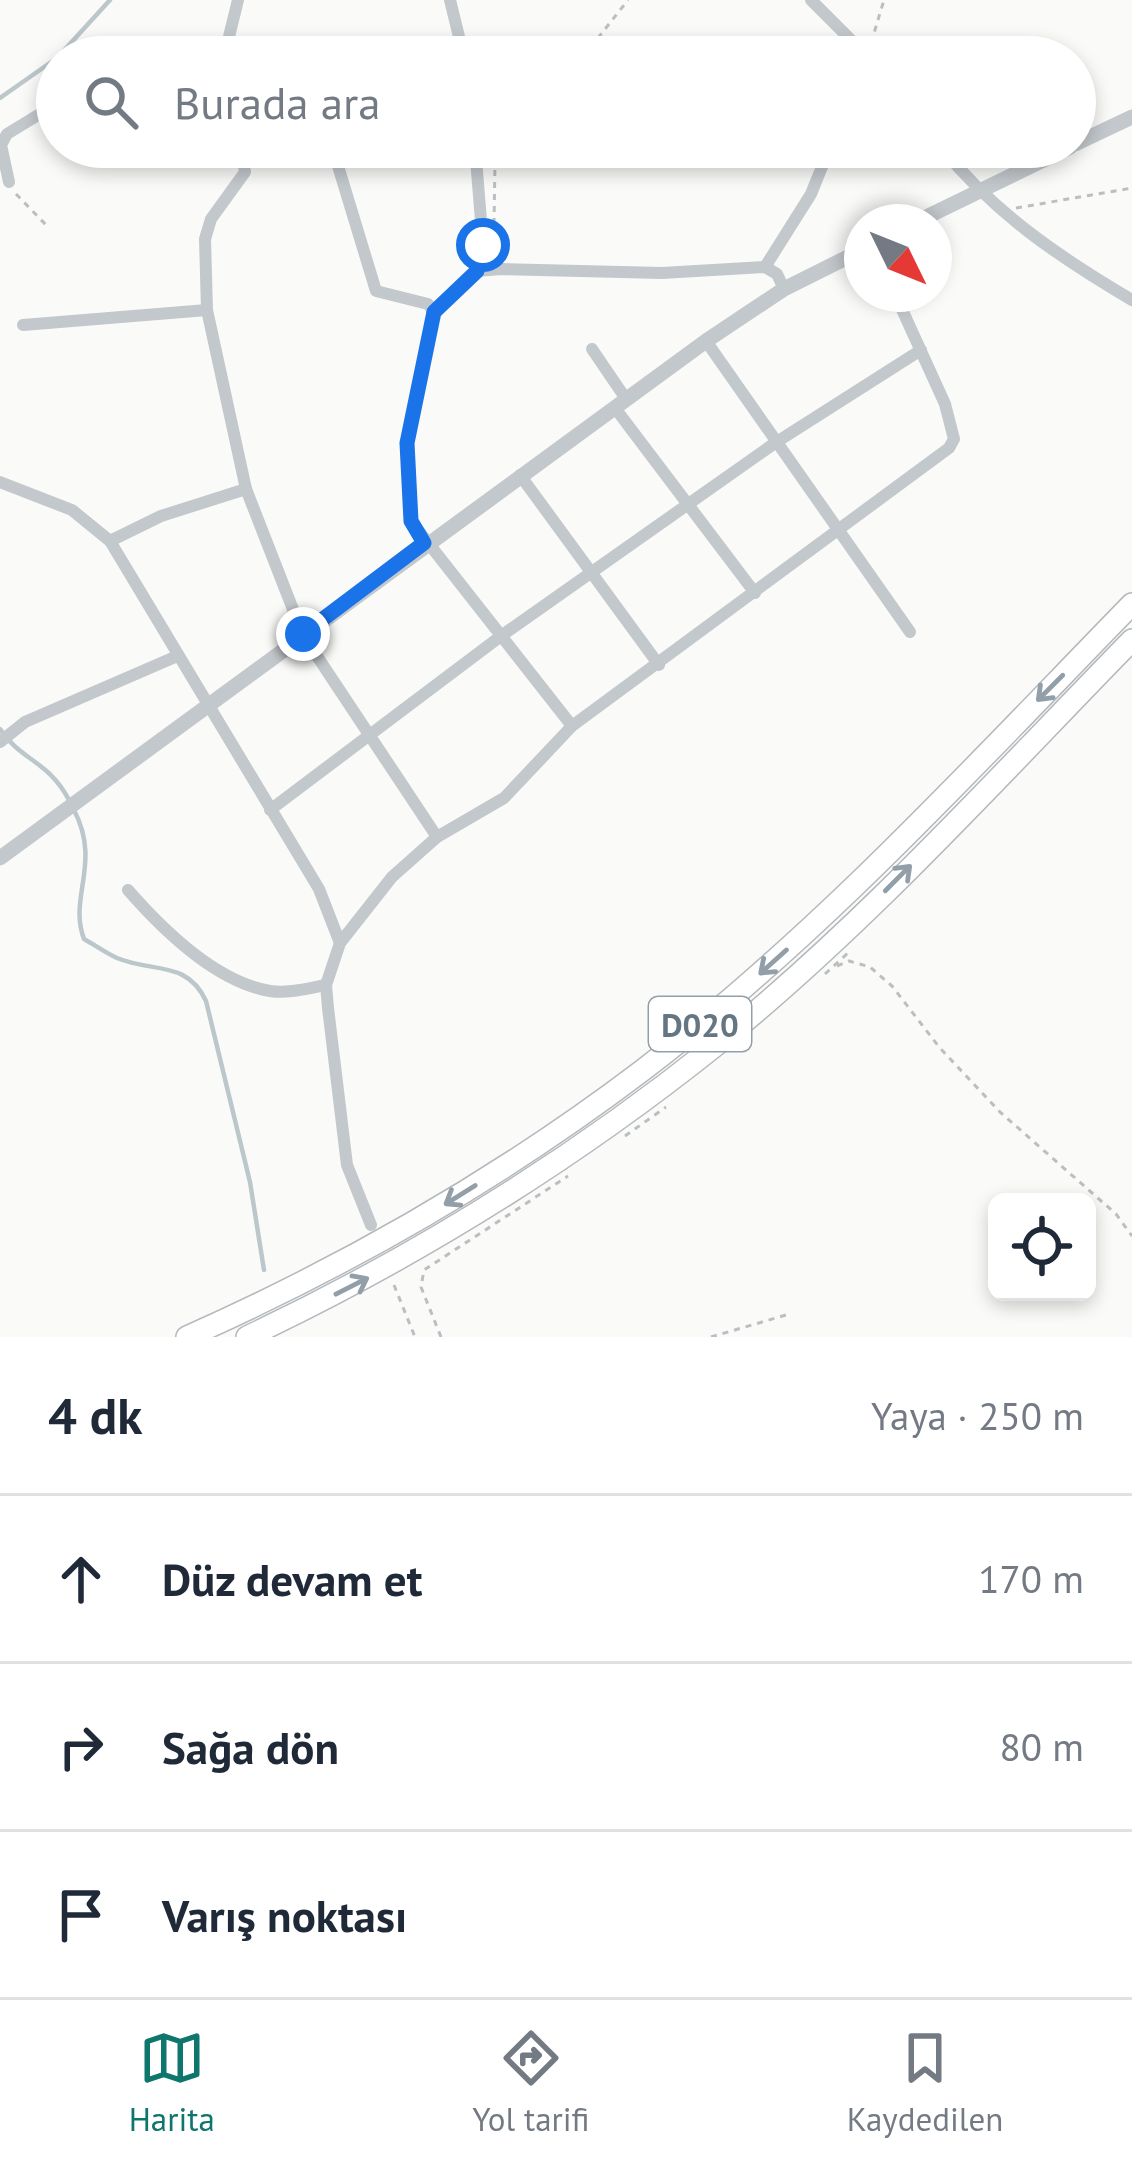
<!DOCTYPE html>
<html lang="tr">
<head>
<meta charset="utf-8">
<style>
	:root { --surface:#fff; --page:#f2f2f3; --text:#1f2937; --muted:#747a83; --line:#e0e1e3; --accent:#0f766e }
	body { margin:0; font-family:"PT Sans",sans-serif; background:var(--page); color:var(--text) }
	.controls { position:absolute; right:36px; bottom:36px; display:grid; overflow:hidden; border-radius:18px; box-shadow:0 6px 18px #0003 }
	.controls button { width:108px; height:108px; display:grid; place-items:center; padding:0; border:0; border-bottom:3px solid var(--line); background:var(--surface); color:var(--text); font:60px sans-serif }
	.compass { position:absolute; left:844px; top:204px; width:108px; height:108px; border-radius:50%; background:var(--surface); box-shadow:0 6px 18px #0003; rotate:133deg }
	.stop { position:absolute; width:36px; height:36px; margin:-27px; border:9px solid #1a73e8; border-radius:50%; background:#fff }
	.stop.end { background:#1a73e8; border-color:#fff; box-shadow:0 3px 12px #0008 }
	.list { margin:0; padding:0; list-style:none }
	h2 { display:flex; justify-content:space-between; align-items:center; height:156px; margin:0; padding:0 48px; font-size:51px }
	h2 small { font-size:39px; font-weight:400; color:var(--muted) }
	.list li { display:grid; grid-template-columns:78px 1fr auto; gap:36px; align-items:center; box-sizing:border-box; height:168px; padding:0 48px; border-top:3px solid var(--line) }
	.list b { display:block; font-size:45px; white-space:nowrap }
	.list em { font-size:39px; font-style:normal; color:var(--muted) }
	.icon { flex:none; width:66px; height:66px; fill:none; stroke:currentColor; stroke-width:2; stroke-linecap:round; stroke-linejoin:round }
	.map { position:relative; flex:none; width:1132px; height:1337px; overflow:hidden }
	.search { position:absolute; background:var(--surface); box-shadow:0 6px 18px #0003; left:36px; right:36px; top:36px; height:132px; display:flex; align-items:center; gap:30px; box-sizing:border-box; padding:0 42px; border-radius:66px; color:var(--muted); font-size:45px }
	.sheet { height:660px; background:var(--surface) }
	nav { display:flex; justify-content:space-around; align-items:center; box-sizing:border-box; height:168px; border-top:3px solid var(--line); background:var(--surface); font-size:33px; color:var(--muted) }
	nav a { display:grid; justify-items:center; gap:6px }
	nav .on { color:var(--accent) }
	.map>svg:first-child { display:block }
</style>
</head>
<body>
<div class="map">
<svg width="1132" height="1337" viewBox="0 0 1132 1337">
	<rect width="100%" height="100%" fill="#fafaf8"/>
	<g fill="none" stroke-linecap="round" stroke-linejoin="round">
		<g stroke="#bbc7cb" stroke-width="4.5">
			<polyline points="58,57 110,0"/>
			<polyline points="0,98 57,58"/>
			<path d="M 0,729 C 21,761 48,760 69,800"/>
			<path d="M 74,810 C 102,864 68,897 84,939 C 95,945 106,953 117,958 C 153,973 187,960 206,1001 L 250,1182 L 264,1270"/>
		</g>
		<g stroke="#b4b9bd" stroke-width="24">
			<g id="trunk">
				<path d="M 187,1337 C 349,1265 502,1177 643,1070 C 822,933 975,765 1132,604"/>
				<path d="M 247,1337 C 414,1258 571,1161 716,1045 C 866,924 997,778 1132,640"/>
			</g>
		</g>
		<g stroke="#bbbfc2" stroke-width="3" stroke-dasharray="6 6" stroke-linecap="butt">
			<polyline points="871,43 884,0"/>
			<polyline points="583,57 628,0"/>
			<polyline points="16,194 49,228"/>
			<polyline points="1016,208 1132,188"/>
			<polyline points="494,224 495,162"/>
			<polyline points="837,966 849,961 870,967 892,986 939,1047 1000,1112 1116,1214 1132,1236"/>
			<polyline points="825,974 849,952"/>
			<polyline points="625,1136 666,1107"/>
			<polyline points="394,1285 415,1337"/>
			<polyline points="441,1337 421,1287 424,1270 568,1176"/>
			<polyline points="711,1337 786,1315"/>
		</g>
		<g stroke="#c3c8cc" stroke-width="12">
			<polyline points="450,0 464,57"/>
			<polyline points="811,0 868,57"/>
			<polyline points="361,52 464,55"/>
			<polyline points="224,57 238,0"/>
			<polyline points="136,147 156,154 196,147"/>
			<polyline points="241,147 245,172 211,219 205,239 207,310 246,489 303,635 437,837"/>
			<polyline points="326,147 335,156 376,291 428,304 434,312"/>
			<polyline points="475,147 483,245 477,271"/>
			<polyline points="581,147 611,162"/>
			<path d="M 941,147 C 994,213 1059,257 1132,300"/>
			<polyline points="475,154 524,147"/>
			<polyline points="9,182 1,145 7,134 43,112 57,114"/>
			<polyline points="765,267 811,194 830,147"/>
			<polyline points="23,325 207,310"/>
			<polyline points="706,341 910,632"/>
			<polyline points="592,349 626,399"/>
			<polyline points="615,408 755,593"/>
			<polyline points="520,475 659,665"/>
			<polyline points="0,482 72,510 110,541 161,516 246,489"/>
			<polyline points="110,541 319,889 340,943"/>
			<polyline points="572,726 411,521 407,443 434,312 477,271 501,269 662,273 765,267 777,274 784,289"/>
			<polyline points="0,742 25,722 175,657"/>
			<polyline points="270,810 501,636 775,443 921,350"/>
			<path d="M 128,890 C 163,930 216,982 270,991 C 287,994 309,988 326,985"/>
			<polyline points="371,1225 347,1165 328,1008 326,985 340,943 392,877 437,837 504,798 572,726 949,448 954,439 945,404 895,294"/>
		</g>
		<g stroke="#c3c8cc" stroke-width="15">
			<polyline points="1075,144 1132,117"/>
			<polyline points="916,222 1070,147"/>
			<polyline points="0,858 706,341 784,289 862,250"/>
		</g>
		<use href="#trunk" stroke="#fff" stroke-width="21"/>
	</g>
	<defs><path id="oneway-shaft" d="M-6 0H5M1.5-3L5.5 0L1.5 3" fill="none" stroke-width="1.6" stroke-linecap="round" stroke-linejoin="round" transform="scale(3)"/></defs>
	<g stroke="#939fa8">
		<use href="#oneway-shaft" transform="translate(1050 688) rotate(135)"/>
		<use href="#oneway-shaft" transform="translate(898 878) rotate(-45)"/>
		<use href="#oneway-shaft" transform="translate(773 962) rotate(138)"/>
		<use href="#oneway-shaft" transform="translate(460 1195) rotate(148)"/>
		<use href="#oneway-shaft" transform="translate(352 1286) rotate(-27)"/>
	</g>
	<g fill="none" stroke-linecap="round" stroke-linejoin="round">
		<polyline stroke="#1a73e8" stroke-width="15" points="303,634 424,543 411,521 407,443 434,312 477,271 483,245"/>
	</g>
	<g text-anchor="middle" dominant-baseline="central" stroke-width="12" stroke-linejoin="round" paint-order="stroke">
		<rect fill="#fff" stroke="#939fa8" stroke-width="3" x="649" y="997" width="102" height="54" rx="9"/>
		<g font-size="33" font-weight="bold" fill="#657683">
			<text x="700" y="1024">D020</text>
		</g>
	</g>
</svg>
<div class="controls">
<button><svg class="icon" aria-label="locate" viewBox="0 0 24 24"><circle cx="12" cy="12" r="6"/><path d="M12 2v4M12 18v4M2 12h4M18 12h4"/></svg></button>
</div>
<svg class="compass" viewBox="-18 -18 36 36"><path d="M0-13l5 13h-10z" fill="#e53935"/><path d="M0 13l5-13h-10z" fill="#747a83"/></svg>
<div class="stop" style="left:483px;top:245px"></div>
<div class="stop end" style="left:303px;top:634px"></div>
<div class="search"><svg class="icon" aria-label="search" viewBox="0 0 24 24"><circle cx="10" cy="10" r="6"/><path d="M15 15l6 6"/></svg>Burada ara</div>
</div>
<section class="sheet">
<h2>4 dk<small>Yaya · 250 m</small></h2>
<ul class="list">
<li><svg class="icon" aria-label="ahead" viewBox="0 0 24 24"><path d="M12 20V5M6 11l6-6 6 6"/></svg><div><b>Düz devam et</b></div><em>170 m</em></li>
<li><svg class="icon" aria-label="right" viewBox="0 0 24 24"><path d="M7 20v-9h11M14 6l5 5-5 5"/></svg><div><b>Sağa dön</b></div><em>80 m</em></li>
<li><svg class="icon" aria-label="arrive" viewBox="0 0 24 24"><path d="M6 21V4h12l-3 4 3 4H6"/></svg><div><b>Varış noktası</b></div></li>
</ul>
</section>
<nav>
<a class="on"><svg class="icon" aria-label="map" viewBox="0 0 24 24"><path d="M3 6l6-2 6 2 6-2v14l-6 2-6-2-6 2zM9 4v14M15 6v14"/></svg>Harita</a>
<a><svg class="icon" aria-label="directions" viewBox="0 0 24 24"><path d="M12 3l9 9-9 9-9-9zM9 14v-3h6M13 9l2 2-2 2"/></svg>Yol tarifi</a>
<a><svg class="icon" aria-label="saved" viewBox="0 0 24 24"><path d="M7 4h10v16l-5-4-5 4z"/></svg>Kaydedilen</a>
</nav>
</body>
</html>
